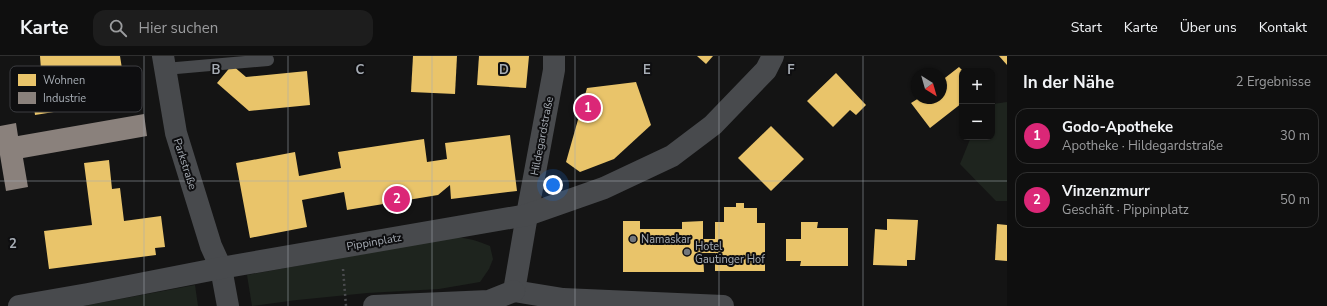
<!DOCTYPE html>
<html lang="de">
<head>
<meta charset="utf-8">
<style>
	:root { --surface:#0f0f0f; --page:#1d1d1d; --text:#f1f3f6; --muted:#9b9c9e; --line:#2f2f2f; --accent:#db2777 }
	body { margin:0; font-family:"Nunito Sans",sans-serif; background:var(--page); color:var(--text) }
	.controls { position:absolute; right:12px; top:12px; display:grid; overflow:hidden; border-radius:8px; box-shadow:0 1px 3px #0004 }
	.controls button { width:36px; height:36px; display:grid; place-items:center; padding:0; border:0; border-bottom:1px solid var(--line); background:var(--surface); color:var(--text); font:20px sans-serif }
	.compass { position:absolute; left:911px; top:12px; width:36px; height:36px; border-radius:50%; background:var(--surface); box-shadow:0 1px 3px #0004; rotate:143deg }
	.you { position:absolute; left:553px; top:129px; width:14px; height:14px; margin:-10px; border:3px solid #fff; border-radius:50%; background:#1a73e8; box-shadow:0 0 0 6px #1a73e833 }
	.badge { display:grid; place-items:center; width:26px; height:26px; border-radius:50%; background:var(--accent); color:#fff; font-size:13px; font-weight:700 }
	.pin { position:absolute; translate:-50% -50%; border:2px solid #fff; box-shadow:0 1px 4px #0006 }
	.list { margin:0; padding:0; list-style:none }
	h2 { display:flex; justify-content:space-between; align-items:center; height:52px; margin:0; padding:0 16px; font-size:17px }
	h2 small { font-size:13px; font-weight:400; color:var(--muted) }
	.list li { display:grid; grid-template-columns:26px 1fr auto; gap:12px; align-items:center; box-sizing:border-box; height:56px; margin:0 8px 8px; padding:0 8px; border:1px solid var(--line); border-radius:12px }
	.list b { display:block; font-size:15px; white-space:nowrap }
	.list p { margin:0; font-size:13px; white-space:nowrap; color:var(--muted) }
	.list em { font-size:13px; font-style:normal; color:var(--muted) }
	.icon { flex:none; width:22px; height:22px; fill:none; stroke:currentColor; stroke-width:2; stroke-linecap:round; stroke-linejoin:round }
	.map { position:relative; flex:none; width:1007px; height:250px; overflow:hidden }
	header { display:flex; align-items:center; gap:24px; box-sizing:border-box; height:56px; padding:0 20px; background:var(--surface); border-bottom:1px solid var(--line) }
	header strong { font-size:19px }
	nav { display:flex; gap:22px; margin-inline-start:auto; font-size:14px }
	.search { width:280px; height:36px; background:var(--page); display:flex; align-items:center; gap:10px; box-sizing:border-box; padding:0 14px; border-radius:12px; color:var(--muted); font-size:15px }
	main { display:flex }
	aside { flex:1; background:var(--surface) }
	.map>svg:first-child { display:block }
</style>
</head>
<body>
<header>
<strong>Karte</strong>
<div class="search"><svg class="icon" aria-label="search" viewBox="0 0 24 24"><circle cx="10" cy="10" r="6"/><path d="M15 15l6 6"/></svg>Hier suchen</div>
<nav><a>Start</a><a>Karte</a><a>Über uns</a><a>Kontakt</a></nav>
</header>
<main>
<div class="map">
<svg width="1007" height="250" viewBox="0 0 1007 250">
	<rect width="100%" height="100%" fill="#141414"/>
	<g fill="#1e241e">
		<polygon points="1007,46 1007,145 996,145 960,108 971,81 992,81 992,50 993,48"/>
		<path d="M 456,181 C 468,182 479,185 490,190 L 493,203 L 489,213 L 480,226 L 439,233 L 367,237 L 297,244 L 252,250 L 247,219 Z"/>
		<polygon points="195,229 198,250 83,250"/>
	</g>
	<g fill="#e9c46a">
		<polygon points="40,0 120,0 123,19 133,18 135,35 103,40 100,21 75,25 79,52 35,59 29,16 41,14"/>
		<polygon points="413,0 457,0 455,38 411,36"/>
		<polygon points="479,0 529,0 526,32 477,29"/>
		<polygon points="697,0 713,0 706,8"/>
		<polygon points="999,0 1007,0 1007,9"/>
		<polygon points="232,9 246,21 307,15 310,49 249,55 217,27"/>
		<polygon points="959,11 962,14 962,47 930,72 911,47 919,42 941,42 941,25"/>
		<polygon points="836,17 866,49 856,59 850,54 833,71 807,45"/>
		<polygon points="636,26 651,69 614,103 580,116 566,106 587,32"/>
		<polygon points="771,70 804,103 771,135 738,102"/>
		<polygon points="510,79 517,135 451,143 450,129 438,139 347,154 344,136 302,144 307,171 250,182 236,107 295,96 299,120 341,112 338,96 424,83 427,106 447,103 445,87"/>
		<polygon points="109,104 112,133 120,132 124,165 161,160 165,191 155,192 156,199 49,213 44,175 92,169 84,107"/>
		<polygon points="736,147 744,147 744,152 757,152 757,167 765,167 765,215 715,215 715,197 703,197 704,216 623,216 623,165 640,165 640,173 682,173 682,166 703,165 703,183 715,183 715,166 724,166 724,151 736,151"/>
		<polygon points="887,163 918,164 915,204 907,204 907,210 873,209 875,173 887,174"/>
		<polygon points="801,166 818,166 817,172 848,172 848,210 800,210 801,205 786,205 786,183 801,183"/>
		<polygon points="997,168 1007,169 1007,205 995,204"/>
	</g>
	<polygon fill="#8a817c" points="144,58 147,80 23,102 28,131 6,135 0,99 0,70 16,67 18,80"/>
	<g fill="none" stroke-linecap="round" stroke-linejoin="round">
		<polyline stroke="#4a4b4e" stroke-width="2.5" stroke-dasharray="2 3" stroke-linecap="butt" points="343,213 346,250"/>
		<polyline stroke="#484a4d" stroke-width="12" points="165,13 268,4"/>
		<g stroke="#484a4d" stroke-width="22">
			<polyline points="163,0 176,77 211,190 221,212 228,250"/>
			<polyline points="527,159 554,14 554,0"/>
		</g>
		<g stroke="#484a4d" stroke-width="22">
			<polyline points="514,235 563,243 723,250"/>
			<polyline points="514,235 527,159"/>
			<polyline points="19,250 88,238 221,212 527,159 604,132 672,100 713,69 766,14 773,0"/>
			<polyline points="374,250 489,245 514,235"/>
		</g>
	</g>
	<path fill="none" stroke="#a6acb4" stroke-width="1" stroke-opacity="0.55" d="M 144,0 L 144,250M 288,0 L 288,250M 432,0 L 432,250M 575,0 L 575,250M 719,0 L 719,250M 863,0 L 863,250M 0,125 L 1007,125"/>
	<g fill="#73777c" stroke="#0e0e10" stroke-width="1.5">
		<circle cx="633" cy="183" r="4"/>
		<circle cx="687" cy="196" r="4"/>
	</g>
	<g text-anchor="middle" dominant-baseline="central" stroke-width="4" stroke-linejoin="round" paint-order="stroke">
		<g font-size="11" fill="#a6acb4" stroke="#0e0e10">
			<text transform="translate(542 80) rotate(-79)">Hildegardstraße</text>
			<text transform="translate(185 108) rotate(72)">Parkstraße</text>
			<text transform="translate(374 186) rotate(-10)">Pippinplatz</text>
		</g>
		<g font-size="11" fill="#a6acb4" stroke="#0e0e10" text-anchor="start">
			<text x="641" y="183">Namaskar</text>
			<text x="695" y="190">Hotel<tspan x="695" dy="13">Gautinger Hof</tspan></text>
		</g>
	</g>
	<rect x="10" y="10" width="132" height="46" rx="6" fill="#0e0e10" stroke="#3c3d41" stroke-width="1"/>
	<rect x="18" y="18" width="18" height="12" fill="#e9c46a"/>
	<rect x="18" y="36" width="18" height="12" fill="#8a817c"/>
	<g font-size="11" fill="#a6acb4">
		<text x="43" y="28">Wohnen</text>
		<text x="43" y="46">Industrie</text>
	</g>
	<g font-size="13" text-anchor="middle" font-weight="bold" fill="#a6acb4" stroke="#0e0e10" stroke-width="4" stroke-linejoin="round" paint-order="stroke">
		<text x="216" y="18">B</text>
		<text x="360" y="18">C</text>
		<text x="504" y="18">D</text>
		<text x="647" y="18">E</text>
		<text x="791" y="18">F</text>
		<text x="13" y="192">2</text>
	</g>
</svg>
<div class="controls">
<button>+</button>
<button>−</button>
</div>
<svg class="compass" viewBox="-18 -18 36 36"><path d="M0-13l5 13h-10z" fill="#e53935"/><path d="M0 13l5-13h-10z" fill="#9b9c9e"/></svg>
<div class="you"></div>
<div class="pin badge" style="left:588px;top:52px">1</div>
<div class="pin badge" style="left:397px;top:143px">2</div>
</div>
<aside>
<h2>In der Nähe<small>2 Ergebnisse</small></h2>
<ul class="list">
<li><span class="badge">1</span><div><b>Godo-Apotheke</b><p>Apotheke · Hildegardstraße</p></div><em>30 m</em></li>
<li><span class="badge">2</span><div><b>Vinzenzmurr</b><p>Geschäft · Pippinplatz</p></div><em>50 m</em></li>
</ul>
</aside>
</main>
</body>
</html>
